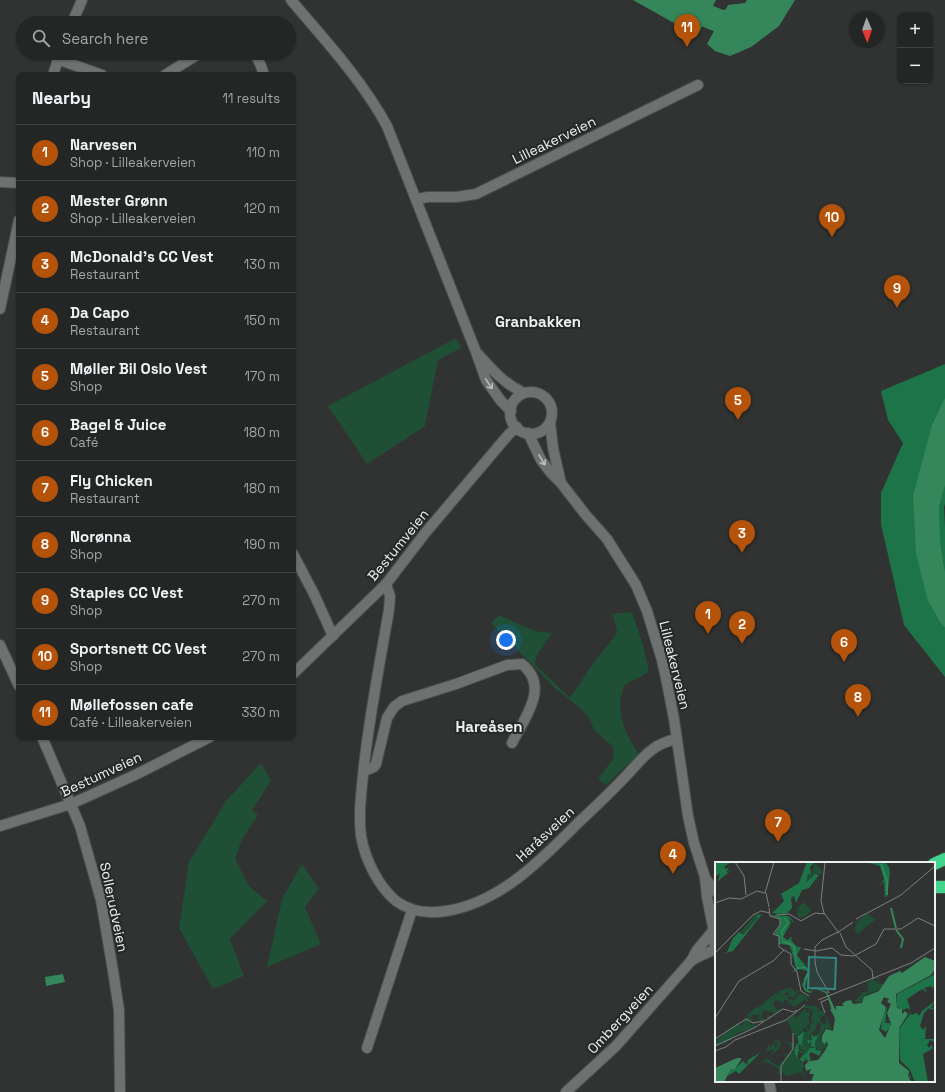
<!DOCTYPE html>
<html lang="en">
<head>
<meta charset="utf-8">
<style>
	:root { --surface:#242625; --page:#2c2e2d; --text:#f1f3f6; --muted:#a3a5a7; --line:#414342; --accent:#b45309 }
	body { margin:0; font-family:"Space Grotesk",sans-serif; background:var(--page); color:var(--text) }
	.controls { position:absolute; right:12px; top:12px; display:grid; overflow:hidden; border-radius:8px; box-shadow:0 1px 3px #0004 }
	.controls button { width:36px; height:36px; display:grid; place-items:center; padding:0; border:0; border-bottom:1px solid var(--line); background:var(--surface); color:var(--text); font:20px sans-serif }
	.compass { position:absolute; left:849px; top:12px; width:36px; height:36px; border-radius:50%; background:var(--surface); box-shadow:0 1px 3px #0004; rotate:178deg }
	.you { position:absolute; left:506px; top:640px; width:14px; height:14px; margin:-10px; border:3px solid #fff; border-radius:50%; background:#1a73e8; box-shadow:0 0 0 6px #1a73e833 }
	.badge { display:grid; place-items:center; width:26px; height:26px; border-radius:50%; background:var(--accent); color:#fff; font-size:13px; font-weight:700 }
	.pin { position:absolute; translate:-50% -33px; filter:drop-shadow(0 1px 2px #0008) }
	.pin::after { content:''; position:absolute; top:21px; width:14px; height:12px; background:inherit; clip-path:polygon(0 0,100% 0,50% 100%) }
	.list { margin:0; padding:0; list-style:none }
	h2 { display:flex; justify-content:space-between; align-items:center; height:52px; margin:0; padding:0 16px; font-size:17px }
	h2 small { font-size:13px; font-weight:400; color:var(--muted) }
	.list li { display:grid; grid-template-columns:26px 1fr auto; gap:12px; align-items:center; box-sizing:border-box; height:56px; padding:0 16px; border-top:1px solid var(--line) }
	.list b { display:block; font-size:15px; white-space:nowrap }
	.list p { margin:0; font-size:13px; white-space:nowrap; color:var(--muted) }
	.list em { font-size:13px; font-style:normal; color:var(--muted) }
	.icon { flex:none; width:22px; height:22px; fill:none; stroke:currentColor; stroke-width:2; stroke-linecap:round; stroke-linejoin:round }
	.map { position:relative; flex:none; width:945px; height:1092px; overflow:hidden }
	.search { position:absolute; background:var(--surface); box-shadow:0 1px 3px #0004; left:16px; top:16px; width:280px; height:44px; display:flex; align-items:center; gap:10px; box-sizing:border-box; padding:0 14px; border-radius:22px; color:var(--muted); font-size:15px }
	.panel { position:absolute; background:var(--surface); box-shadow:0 1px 3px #0004; left:16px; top:72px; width:280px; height:668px; border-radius:8px }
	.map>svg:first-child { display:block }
</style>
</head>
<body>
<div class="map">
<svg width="945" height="1092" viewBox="0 0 945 1092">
	<rect width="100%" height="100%" fill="#303331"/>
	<g fill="#1f4f35">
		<polygon points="456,338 461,348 438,360 425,426 367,464 328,406"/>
		<path d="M 632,612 L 643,645 L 649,672 L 624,685 C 615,713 624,731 639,754 L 606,785 L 598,779 L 613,759 L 614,752 L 611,745 L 594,730 L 589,717 L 580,708 L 556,689 L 491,623 L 499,615 L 535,631 L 552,633 L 537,655 L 535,664 L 570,698 L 594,662 L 615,636 L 617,630 L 612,614 Z"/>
		<polygon points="261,763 271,781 252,810 258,815 242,839 235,859 249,886 267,901 230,939 244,976 213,989 179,928 189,862 226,801"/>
		<polygon points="302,864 319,889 305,907 321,944 267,967 282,899"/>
	</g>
	<polygon fill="#1d7449" points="945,364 945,504 944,507 945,527 945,677 904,625 881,524 881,493 903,443 888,420 881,391"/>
	<g fill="#35875b">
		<polygon points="633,0 716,0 697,36"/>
		<polygon points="747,0 795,0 779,26 751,47 730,56 715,51 707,44 728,5 745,3"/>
		<polygon points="945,398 945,485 939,507 940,543 945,573 945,627 942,625 928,601 916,553 913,496 932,425"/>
		<polygon points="63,974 65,982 46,986 45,977"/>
	</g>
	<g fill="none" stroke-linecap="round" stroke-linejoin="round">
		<polyline stroke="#35875b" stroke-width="23" points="668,0 722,22 749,18 767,0"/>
		<g stroke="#4c4e4d" stroke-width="12">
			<g id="street">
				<polyline points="72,23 82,0"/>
				<polyline points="255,53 261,66 264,75"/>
				<polyline points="57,59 102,75"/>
				<polyline points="53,75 60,53"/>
				<polyline points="165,75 200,53"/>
				<polyline points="0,182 19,183"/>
				<polyline points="417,199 428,197 456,197 476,194 698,85"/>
				<polyline points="0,309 19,220"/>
				<polyline points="293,554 314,594 333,636"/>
				<path d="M 386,584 L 390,596 L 389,610 C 380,661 370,713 364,765 C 362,789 358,811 361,836 C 365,859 378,886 396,901 C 411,912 428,914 446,911 C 500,903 542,859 579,822 C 594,808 609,794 623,779 C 641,761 650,744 677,739"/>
				<polyline points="0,645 19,686"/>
				<polyline points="42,737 80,826 101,900 113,971 119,1010 120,1092"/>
				<path d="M 364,771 L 374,767 L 376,764 L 387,718 L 394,707 L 402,701 L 456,684 L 507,665 L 522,664 C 550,687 525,717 512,743"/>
				<polyline points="691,961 700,956 716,949"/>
				<polyline points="367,1048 412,910"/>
				<polyline points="566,1092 616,1046 691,961 697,950 712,932"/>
			</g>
		</g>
		<g stroke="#4c4e4d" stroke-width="12">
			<g id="secondary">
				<path d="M 291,0 C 325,40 362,80 387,126 L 476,352 L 486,380 L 501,401 L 511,411"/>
				<path d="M 479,355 C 493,371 505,384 524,393"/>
				<circle cx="531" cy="413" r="21"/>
				<polyline points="550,422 553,448 561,483"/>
				<polyline points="528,433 541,460 551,473 561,483 585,514 607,539 636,585 647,611 662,660 667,683 674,719 688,816 694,843 705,877 707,897 713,927"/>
				<polyline points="293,674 386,584 426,532 509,434 517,427"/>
				<polyline points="0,826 71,804 135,775 210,737"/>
				<polyline points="705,878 716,892"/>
				<path d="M 716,923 C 711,931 710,938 716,946"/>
				<polyline points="769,1081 771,1092"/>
			</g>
		</g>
		<g stroke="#4c4e4d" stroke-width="14">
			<g id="highway">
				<polyline points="934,864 945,859"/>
				<polyline points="934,887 945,887"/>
			</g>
		</g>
		<use href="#street" stroke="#6e716f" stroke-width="10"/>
		<use href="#secondary" stroke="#6e716f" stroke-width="10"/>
		<use href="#highway" stroke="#41d48b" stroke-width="12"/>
	</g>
	<defs><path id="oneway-shaft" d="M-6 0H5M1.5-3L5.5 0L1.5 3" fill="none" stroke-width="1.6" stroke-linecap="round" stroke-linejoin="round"/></defs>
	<g stroke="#bbbebc">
		<use href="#oneway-shaft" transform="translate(489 384) rotate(56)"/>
		<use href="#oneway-shaft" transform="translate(542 460) rotate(58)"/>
	</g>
	<g text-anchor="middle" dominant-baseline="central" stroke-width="4" stroke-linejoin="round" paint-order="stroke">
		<g font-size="14" fill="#eff1f0" stroke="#272927">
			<text transform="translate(554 140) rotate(-26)">Lilleakerveien</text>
			<text transform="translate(398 545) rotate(-51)">Bestumveien</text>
			<text transform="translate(675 665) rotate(76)">Lilleakerveien</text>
			<text transform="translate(101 774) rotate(-25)">Bestumveien</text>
			<text transform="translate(545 834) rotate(-43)">Haråsveien</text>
			<text transform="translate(114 907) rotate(78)">Sollerudveien</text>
			<text transform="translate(620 1019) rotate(-47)">Ombergveien</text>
		</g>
		<g font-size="15" font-weight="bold" fill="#eff1f0" stroke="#272927">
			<text x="538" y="321">Granbakken</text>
			<text x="489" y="726">Hareåsen</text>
		</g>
	</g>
	<g transform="translate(715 862)">
		<rect width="220" height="220" fill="#303331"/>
		<path d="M 100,1 L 107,8 L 107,12 L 100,12 L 91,22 L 91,15 L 96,12 ZM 88,40 L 97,48 L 89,55 L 83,56 L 82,50 L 85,47 L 80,49 ZM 41,51 L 47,53 L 42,53 L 43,56 L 28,73 L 25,71 ZM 152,52 L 161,57 L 143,72 L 139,66 L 142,63 L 140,61 ZM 164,115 L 165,117 L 159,117 L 161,120 L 165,119 L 163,122 L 169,122 L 165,128 L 152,132 L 146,140 L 139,140 L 148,130 L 154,129 L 152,121 L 156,118 L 145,121 ZM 73,126 L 77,126 L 80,131 L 81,128 L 84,129 L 79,135 L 73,134 L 73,140 L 74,137 L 80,138 L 80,135 L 83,137 L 81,135 L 85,131 L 92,134 L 93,139 L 91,140 L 90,137 L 80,145 L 75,142 L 72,144 L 74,141 L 70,137 L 68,140 L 70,142 L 60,138 L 58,142 L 62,148 L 68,146 L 53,157 L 52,154 L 52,153 L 57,154 L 59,151 L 48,148 L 46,155 L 51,158 L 46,161 L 47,158 L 44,158 L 47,156 L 42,157 L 45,153 L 40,153 L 39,156 L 39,152 L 35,156 L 42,159 L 32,158 L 36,163 L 41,162 L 40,165 L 23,171 L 11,180 L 13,175 L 11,181 L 0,183 L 4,174 L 4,176 L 19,163 L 21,165 L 21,162 L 25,161 L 23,164 L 26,163 L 26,166 L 30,157 L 24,160 L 34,154 L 31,153 L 24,158 L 43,144 L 44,146 L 48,141 L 50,144 L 49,140 L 63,130 L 64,133 L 64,129 L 73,126 L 73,130 L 68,134 L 74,133 ZM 90,144 L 101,144 L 104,147 L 101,149 L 106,148 L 108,150 L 108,146 L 110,153 L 106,155 L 105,159 L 108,162 L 111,161 L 111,155 L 108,156 L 111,154 L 117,168 L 110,166 L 105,176 L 103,175 L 113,182 L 108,188 L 103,188 L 100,182 L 103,173 L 100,179 L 98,174 L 104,171 L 106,164 L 103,160 L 100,169 L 95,173 L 95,178 L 91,178 L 93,184 L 97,181 L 97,186 L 90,192 L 83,184 L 85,182 L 90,186 L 87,183 L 88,170 L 92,170 L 91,167 L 95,168 L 95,162 L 92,163 L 92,166 L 87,166 L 89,168 L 80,176 L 81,173 L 78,172 L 72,158 L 88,147 L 80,153 L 80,158 L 89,147 L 92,147 L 89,151 L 95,150 L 95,156 L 95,154 L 91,156 L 94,157 L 94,162 L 99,161 L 96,160 L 97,152 L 99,152 L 96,149 L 98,147 L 91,150 L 95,146 L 88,146 ZM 61,178 L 66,180 L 64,187 L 55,195 L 56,200 L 63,204 L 71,195 L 68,192 L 72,193 L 76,188 L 75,182 L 67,180 L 80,181 L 77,191 L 80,189 L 85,199 L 92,220 L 87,210 L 71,214 L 69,212 L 69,217 L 69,210 L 62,213 L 64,207 L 52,200 L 48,201 L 51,198 L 46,201 L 52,195 L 52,198 L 55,198 L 55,194 L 59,188 L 51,189 L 53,183 L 55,182 L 56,184 L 54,183 L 54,186 L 59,181 L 60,185 L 63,184 L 61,183 L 63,180 L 58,181 Z" fill="#1f4f35"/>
		<path d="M 3,0 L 16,0 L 9,5 L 11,7 L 14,5 L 11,11 L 18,7 L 3,19 L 5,11 L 0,15 L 0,3 ZM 92,0 L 100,0 L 95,5 L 96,13 L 93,12 L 91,21 L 100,12 L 104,13 L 94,26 L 87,28 L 81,41 L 79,34 L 76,36 L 77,46 L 71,52 L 57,51 L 69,39 L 66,32 L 84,21 ZM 151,0 L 170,0 L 174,5 L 175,12 L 172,34 L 170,36 L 169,19 L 164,25 L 169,17 L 165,4 ZM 47,52 L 18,89 L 6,92 L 12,90 L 18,76 L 24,70 L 28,73 L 43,56 L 41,54 ZM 56,53 L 72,54 L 75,55 L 78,59 L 79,61 L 73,55 L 76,61 L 68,75 L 73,78 L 77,74 L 76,78 L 82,85 L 86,85 L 82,93 L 94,108 L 90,126 L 96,132 L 90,129 L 87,123 L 93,109 L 84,107 L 77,111 L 81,106 L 76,87 L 74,83 L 64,82 L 64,74 L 59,73 L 65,63 L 65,57 ZM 220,112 L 220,123 L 217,127 L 216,124 L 209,126 L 213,131 L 207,127 L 192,137 L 195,146 L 194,148 L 196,152 L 195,153 L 202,151 L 204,154 L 207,149 L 220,139 L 216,146 L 220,145 L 217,148 L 214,146 L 209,151 L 205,164 L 208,168 L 211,164 L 210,177 L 220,177 L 220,180 L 215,178 L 212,183 L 214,186 L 216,183 L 218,185 L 217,187 L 208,192 L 213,220 L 200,220 L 195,208 L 185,198 L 184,167 L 195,152 L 193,146 L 188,148 L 182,145 L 182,132 ZM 172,145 L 170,161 L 175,161 L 175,165 L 171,170 L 166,167 L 168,152 ZM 89,169 L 87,182 L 90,186 L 85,182 L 83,183 L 84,188 L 90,192 L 95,186 L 100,186 L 96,184 L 96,179 L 93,183 L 92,178 L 97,178 L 96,173 L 98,173 L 98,175 L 103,174 L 100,181 L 101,188 L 107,189 L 104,194 L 96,190 L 94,193 L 96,197 L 93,200 L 91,196 L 87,202 L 89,206 L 86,204 L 87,199 L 84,198 L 89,192 L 84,189 L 82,196 L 79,190 L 81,183 L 84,180 L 82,175 ZM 46,190 L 24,212 L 21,209 L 12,214 L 16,207 L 18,208 L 28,199 L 32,203 L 33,198 Z" fill="#1d7449"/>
		<path d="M 68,55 L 72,58 L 73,62 L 68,69 L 68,79 L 74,80 L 80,84 L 82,105 L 85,106 L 89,104 L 94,109 L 93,114 L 90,118 L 90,126 L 96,130 L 99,125 L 112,130 L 121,149 L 121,144 L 129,144 L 127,142 L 131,139 L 136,138 L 138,142 L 147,141 L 149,135 L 164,129 L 174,114 L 185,109 L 187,111 L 210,95 L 220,99 L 220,107 L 216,113 L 181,132 L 182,146 L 187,147 L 187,152 L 190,149 L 193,152 L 184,166 L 184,201 L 194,209 L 193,215 L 196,214 L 194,217 L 198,220 L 96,220 L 99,212 L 94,212 L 96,207 L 91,209 L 90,203 L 94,199 L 103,198 L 109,190 L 113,183 L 112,179 L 110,182 L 107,180 L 107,174 L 111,167 L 118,169 L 120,157 L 111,131 L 99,126 L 96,131 L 89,127 L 89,117 L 93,109 L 89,106 L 82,107 L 78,84 L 68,81 L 66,69 L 72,61 ZM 169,135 L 174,137 L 172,140 L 176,142 L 172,151 L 176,162 L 170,176 L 164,168 L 171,145 L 166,141 ZM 22,196 L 26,196 L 26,198 L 19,208 L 16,207 L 9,220 L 0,220 L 0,206 Z" fill="#35875b" fill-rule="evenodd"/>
		<path fill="none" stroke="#35875b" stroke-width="2" d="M 166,2 L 172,19 L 172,33M 176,46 L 181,66M 181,68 L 188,77 L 186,86M 116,147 L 134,177 L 139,220"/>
		<path fill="none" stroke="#7c7f7d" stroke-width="1" d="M 20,0 L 29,14 L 31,33M 110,0 L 106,39 L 109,51 L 124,71M 50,31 L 59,0M 51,31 L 54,45M 0,41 L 14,36 L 26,37 L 42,29 L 50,31M 54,46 L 55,54 L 65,57 L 65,63 L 58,72 L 64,74 L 64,85 L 76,92 L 76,102 L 82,110 L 86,129 L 94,134M 61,53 L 74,52 L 86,59 L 100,51 L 110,52M 141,57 L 186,33 L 220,4M 122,71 L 138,60M 125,71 L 131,85 L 157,108 L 158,117M 89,87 L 101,89 L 117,86 L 126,93 L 139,94 L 161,82 L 169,67 L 186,67 L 203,56 L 220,64M 0,91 L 38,53 L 46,49 L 55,51M 100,100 L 102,110 L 114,131M 100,101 L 100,85 L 107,78 L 123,70M 103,138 L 196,101 L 220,86M 110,151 L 106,140 L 113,137M 0,156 L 24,119 L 58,99 L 69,88M 0,177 L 31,157 L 38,161 L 48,159M 0,184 L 39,166 L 68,147 L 79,150 L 82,148M 0,189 L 11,185 L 20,178 L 71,158 L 90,143M 66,220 L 66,204 L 78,187 L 78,171"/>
		<path fill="#318882" fill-opacity="0.15" stroke="#318882" stroke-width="2" d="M 94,95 L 121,96 L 120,127 L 93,126 Z"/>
		<rect width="220" height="220" fill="none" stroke="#eff1f0" stroke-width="2"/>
	</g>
</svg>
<div class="controls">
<button>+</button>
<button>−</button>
</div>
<svg class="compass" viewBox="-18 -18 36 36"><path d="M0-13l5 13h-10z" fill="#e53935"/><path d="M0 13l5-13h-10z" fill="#a3a5a7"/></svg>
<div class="you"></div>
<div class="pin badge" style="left:708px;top:634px">1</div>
<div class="pin badge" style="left:742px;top:644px">2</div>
<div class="pin badge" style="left:742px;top:553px">3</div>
<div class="pin badge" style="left:673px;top:874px">4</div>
<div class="pin badge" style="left:738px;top:420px">5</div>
<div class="pin badge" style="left:844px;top:662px">6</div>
<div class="pin badge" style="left:778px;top:842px">7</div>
<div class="pin badge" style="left:858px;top:717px">8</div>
<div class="pin badge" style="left:897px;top:308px">9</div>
<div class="pin badge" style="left:832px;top:237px">10</div>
<div class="pin badge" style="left:687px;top:47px">11</div>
<div class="search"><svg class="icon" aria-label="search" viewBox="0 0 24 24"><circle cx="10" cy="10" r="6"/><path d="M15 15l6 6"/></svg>Search here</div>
<section class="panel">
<h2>Nearby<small>11 results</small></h2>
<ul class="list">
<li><span class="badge">1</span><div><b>Narvesen</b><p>Shop · Lilleakerveien</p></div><em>110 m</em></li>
<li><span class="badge">2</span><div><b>Mester Grønn</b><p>Shop · Lilleakerveien</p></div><em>120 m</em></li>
<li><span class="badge">3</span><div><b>McDonald's CC Vest</b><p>Restaurant</p></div><em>130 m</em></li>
<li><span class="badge">4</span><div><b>Da Capo</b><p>Restaurant</p></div><em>150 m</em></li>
<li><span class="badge">5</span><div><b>Møller Bil Oslo Vest</b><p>Shop</p></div><em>170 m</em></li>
<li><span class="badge">6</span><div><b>Bagel &amp; Juice</b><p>Café</p></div><em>180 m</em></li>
<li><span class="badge">7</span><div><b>Fly Chicken</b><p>Restaurant</p></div><em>180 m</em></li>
<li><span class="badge">8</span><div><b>Norønna</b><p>Shop</p></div><em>190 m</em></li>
<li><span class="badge">9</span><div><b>Staples CC Vest</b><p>Shop</p></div><em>270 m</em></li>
<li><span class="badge">10</span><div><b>Sportsnett CC Vest</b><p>Shop</p></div><em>270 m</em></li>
<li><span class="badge">11</span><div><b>Møllefossen cafe</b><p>Café · Lilleakerveien</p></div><em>330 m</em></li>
</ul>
</section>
</div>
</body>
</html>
